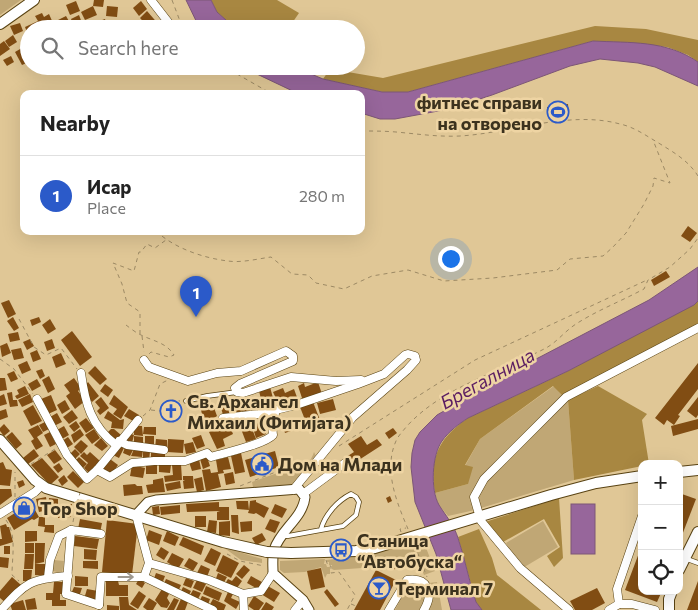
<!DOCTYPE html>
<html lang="en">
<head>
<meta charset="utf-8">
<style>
	:root { --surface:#fff; --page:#f2f2f2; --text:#222; --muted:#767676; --line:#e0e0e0; --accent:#2b5ac9 }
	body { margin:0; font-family:Commissioner,sans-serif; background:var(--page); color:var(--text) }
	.controls { position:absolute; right:15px; bottom:15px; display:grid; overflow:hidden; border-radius:10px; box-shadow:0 5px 20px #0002 }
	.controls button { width:45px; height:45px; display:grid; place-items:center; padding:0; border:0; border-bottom:1px solid var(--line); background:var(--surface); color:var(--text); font:25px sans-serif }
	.you { position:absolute; left:450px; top:258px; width:18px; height:18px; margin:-12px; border:4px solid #fff; border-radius:50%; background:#1a73e8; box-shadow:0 0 0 8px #1a73e833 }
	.badge { display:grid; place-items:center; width:32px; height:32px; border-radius:50%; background:var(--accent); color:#fff; font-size:16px; font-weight:700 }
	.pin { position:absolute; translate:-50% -41px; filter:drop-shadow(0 1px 2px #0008) }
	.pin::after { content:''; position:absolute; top:26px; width:18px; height:15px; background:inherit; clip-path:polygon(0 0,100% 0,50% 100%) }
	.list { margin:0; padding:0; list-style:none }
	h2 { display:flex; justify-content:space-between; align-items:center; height:65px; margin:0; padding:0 20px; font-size:21px }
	h2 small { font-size:16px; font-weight:400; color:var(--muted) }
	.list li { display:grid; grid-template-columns:32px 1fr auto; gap:15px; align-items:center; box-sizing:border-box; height:80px; padding:0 20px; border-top:1px solid var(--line) }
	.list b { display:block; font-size:19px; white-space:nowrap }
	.list p { margin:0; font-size:16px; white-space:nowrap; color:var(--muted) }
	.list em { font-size:16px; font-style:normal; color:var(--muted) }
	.icon { flex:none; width:28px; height:28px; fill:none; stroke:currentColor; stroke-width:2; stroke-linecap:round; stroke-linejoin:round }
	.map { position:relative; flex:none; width:698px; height:610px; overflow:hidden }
	.search { position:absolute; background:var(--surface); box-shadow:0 5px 20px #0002; left:20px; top:20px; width:345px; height:55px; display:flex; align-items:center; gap:12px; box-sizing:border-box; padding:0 18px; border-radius:28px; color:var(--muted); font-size:19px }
	.panel { position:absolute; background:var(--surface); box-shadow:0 5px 20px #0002; left:20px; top:90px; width:345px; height:145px; border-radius:10px }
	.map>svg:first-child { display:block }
</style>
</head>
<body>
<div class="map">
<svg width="698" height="610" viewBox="0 0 698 610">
	<rect width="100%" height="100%" fill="#e0c796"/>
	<g fill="#c0a775">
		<polygon points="0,0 21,0 0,15"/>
		<polygon points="554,386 563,396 482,477 475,510 448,516 438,504 435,493 468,484 465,466 480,439"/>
		<polygon points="568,400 574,480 481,508 478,497 488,480"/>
		<path d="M 314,452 L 317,458 L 295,484 L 253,487 L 252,482 L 283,471 L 281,465 C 284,466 289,470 293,470 C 304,472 311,461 314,452 Z"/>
		<polygon points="543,521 558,547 521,569 506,543"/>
		<polygon points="423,540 435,571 424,575 417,557 406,559 405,557 389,562 390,567 381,571 376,567 334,570 332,569 332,565 329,565 329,562 327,562 327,560 371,554"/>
		<polygon points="223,547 262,559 262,563 241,560"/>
		<polygon points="325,559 324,564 326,564 327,567 330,567 330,574 327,574 325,578 321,567 305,572 284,573 280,570 280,561"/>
		<polygon points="54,560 64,561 62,573 52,571"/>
		<polygon points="437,582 442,610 427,610 431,598 429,583"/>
		<polygon points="413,584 424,588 425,597 421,610 395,610 406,589"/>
	</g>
	<g fill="#a88741">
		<polygon points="211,0 277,0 299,13 288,29 236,29 217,12"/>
		<polygon points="595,26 646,29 698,40 698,62 688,55 667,47 593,41 408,92 382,92 323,79 330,69 383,78"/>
		<path d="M 698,301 L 698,325 L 563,396 L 553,386 L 480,439 L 465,465 L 473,467 L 468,484 L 435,493 C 429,457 439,438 468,418 L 568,371 Z"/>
		<polygon points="598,386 647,414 642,420 649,464 642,464 642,466 574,480 568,400"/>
		<polygon points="559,498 563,558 554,567 547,556 560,547 544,519 503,542 485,522"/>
		<polygon points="479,529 492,558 497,575 541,610 482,610 476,602 458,537"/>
	</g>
	<g fill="#97669b" stroke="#7c5676">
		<polygon points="186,0 211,0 217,12 236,29 200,29"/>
		<path d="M 593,41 C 630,43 666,40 698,62 L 698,86 L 655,67 L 638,63 L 600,59 L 570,66 L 492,95 L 449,109 L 395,119 L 380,119 L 361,113 L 361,94 L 299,94 L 240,66 L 292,66 L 323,79 L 382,92 L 408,92 Z"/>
		<path d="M 698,267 L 698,301 L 694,305 L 568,371 L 468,418 C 459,424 449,431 442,441 C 432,455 430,489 439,505 C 446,516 454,525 458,538 C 465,559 469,581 476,602 L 482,610 L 451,610 L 436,554 L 415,502 L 411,467 L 412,453 L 415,440 L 420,432 L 437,415 L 517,369 L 649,300 Z"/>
		<rect x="571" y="504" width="24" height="50"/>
	</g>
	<g fill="#814d13">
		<polygon points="94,0 104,0 103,7 93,6"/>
		<polygon points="76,1 80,11 70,15 66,5"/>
		<polygon points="141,1 147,9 139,16 133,8"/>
		<polygon points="93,6 97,15 85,20 81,12"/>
		<polygon points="107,6 118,7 117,17 106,16"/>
		<polygon points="147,11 160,26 156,29 150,29 140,18"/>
		<polygon points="42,13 44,17 49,14 53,23 40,29 29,29 29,37 25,27 38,21 35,16"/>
		<polygon points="79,15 82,23 74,27 71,19"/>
		<polygon points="66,16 70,23 65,26 67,29 56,29 59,26 56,21"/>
		<polygon points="105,19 108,28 93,29 91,24"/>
		<polygon points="20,23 23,31 14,35 10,26"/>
		<polygon points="165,24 169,29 159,29"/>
		<polygon points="13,35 17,42 9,47 5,41"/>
		<polygon points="4,41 10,49 0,56 0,44"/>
		<polygon points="27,45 29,62 22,65 15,52"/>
		<polygon points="11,56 14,62 7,66 3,60"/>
		<polygon points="568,104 569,116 549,119 547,107"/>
		<polygon points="688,226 697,233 690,242 681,236"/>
		<polygon points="666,271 670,277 654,286 651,280"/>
		<polygon points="9,300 16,314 8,318 1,303"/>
		<polygon points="13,317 19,328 14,331 7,321"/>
		<polygon points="39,317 41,322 32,326 30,320"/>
		<polygon points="50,319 56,329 48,334 42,325"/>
		<polygon points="72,331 92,357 80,366 61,340"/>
		<polygon points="18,332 20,340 10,342 8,334"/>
		<polygon points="30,339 34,346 27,350 23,342"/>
		<polygon points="52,339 55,348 47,351 44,342"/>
		<polygon points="7,343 11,353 2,357 0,346"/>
		<polygon points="21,348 24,358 14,360 11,350"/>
		<polygon points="37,350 41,359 33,362 30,353"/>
		<polygon points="61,353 66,364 56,368 52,357"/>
		<polygon points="27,361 31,370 22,374 18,365"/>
		<polygon points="698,363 698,389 678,415 680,416 674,425 667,420 664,425 655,418"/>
		<polygon points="95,366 107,379 100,385 88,373"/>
		<polygon points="42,369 45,376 40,379 36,371"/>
		<polygon points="14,371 18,379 11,382 7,374"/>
		<polygon points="49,376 55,389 48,393 42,380"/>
		<polygon points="0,378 5,378 7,390 0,391"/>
		<polygon points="74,378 81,388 78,391 85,401 75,409 66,396 70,393 64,385"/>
		<polygon points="37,379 41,386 32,391 28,384"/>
		<polygon points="88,382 99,396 92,402 88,397 84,387"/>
		<polygon points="318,382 322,394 303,401 298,386 304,383 305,387"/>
		<polygon points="105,384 113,390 108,397 100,391"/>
		<polygon points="25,386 29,394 17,399 15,396 19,394 17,390"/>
		<polygon points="270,387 273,398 262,402 265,410 255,414 251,402 261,399 259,391"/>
		<polygon points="283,388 285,393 294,389 298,400 280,407 273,392"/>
		<polygon points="12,392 13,400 17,400 18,406 10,407 7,393"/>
		<polygon points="4,394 7,404 0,406 0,396"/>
		<polygon points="30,394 33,402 22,407 18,400"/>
		<polygon points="51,395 57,410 48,414 41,399"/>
		<polygon points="114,395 128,407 121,419 113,414 117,409 109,404"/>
		<polygon points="101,397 109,408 100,415 97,411 100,408 95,402"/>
		<polygon points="698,397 698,415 696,418 687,411"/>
		<polygon points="333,399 336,410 320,414 317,403"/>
		<polygon points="65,400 70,409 62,414 57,405"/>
		<polygon points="237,401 239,406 247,403 251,412 243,415 242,411 224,418 221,408"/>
		<polygon points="172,402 180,409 171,420 163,413"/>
		<polygon points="313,402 320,420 307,425 300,407"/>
		<polygon points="33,405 42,421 31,426 23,411"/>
		<polygon points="213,405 217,416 214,418 216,423 197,431 193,424 202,420 199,415 202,414 201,410"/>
		<polygon points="6,409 8,417 0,420 0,411"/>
		<polygon points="129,409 139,415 135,422 124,416"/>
		<polygon points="72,410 78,418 69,424 63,417"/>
		<polygon points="108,411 120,420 124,419 123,429 111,428 112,422 104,418"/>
		<polygon points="57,413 62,422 54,426 50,417"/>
		<polygon points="86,418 94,428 86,433 79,423"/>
		<polygon points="304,419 306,426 285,433 283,426"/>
		<polygon points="698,419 698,429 673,436 671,426"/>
		<polygon points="76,421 80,427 74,432 69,426"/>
		<polygon points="45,422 49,429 43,432 39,425"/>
		<polygon points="262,422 266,434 256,438 252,425"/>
		<polygon points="4,424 10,431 4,436 0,431 0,428"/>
		<polygon points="229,424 233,434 223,439 225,446 217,449 209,432"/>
		<polygon points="38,425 43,433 37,437 43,446 36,450 31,441 34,439 28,430"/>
		<polygon points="64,426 69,435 62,439 57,430"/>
		<polygon points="137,426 142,426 143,436 134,435 134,429"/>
		<polygon points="251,426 256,439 246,442 241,429"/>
		<polygon points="144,427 156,427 156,435 143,434"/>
		<polygon points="393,428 397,433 389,439 385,433"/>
		<polygon points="80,429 84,435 74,443 71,435"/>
		<polygon points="94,429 100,438 92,444 85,435"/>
		<polygon points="111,429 114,429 121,435 114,442 106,434"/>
		<polygon points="12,432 22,444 16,449 6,437"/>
		<polygon points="50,432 56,444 50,447 44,435"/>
		<polygon points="129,433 134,435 132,443 126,441"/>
		<polygon points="201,435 205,446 197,449 192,438"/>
		<polygon points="134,436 143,437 143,446 134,445"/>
		<polygon points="145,436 154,436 154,447 145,446"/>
		<polygon points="361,436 367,445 377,439 382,445 348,467 343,459 354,452 348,444"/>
		<polygon points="68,437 73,444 67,448 62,441"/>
		<polygon points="101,438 108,446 102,451 94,445"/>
		<polygon points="156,439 167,440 167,449 155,448"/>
		<polygon points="168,439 184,440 183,453 167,452"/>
		<polygon points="81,440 88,446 81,454 74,447"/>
		<polygon points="193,442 196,452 186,454 184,444"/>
		<polygon points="118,445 124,448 119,458 113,455"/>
		<polygon points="125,447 133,450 130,456 123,453"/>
		<polygon points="34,449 39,456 28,464 23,458"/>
		<polygon points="75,449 80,454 74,460 69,455"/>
		<polygon points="134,449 143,450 142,457 131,456"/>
		<polygon points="55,450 62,459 54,464 47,455"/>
		<polygon points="275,451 279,467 250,477 245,460"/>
		<polygon points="84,452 87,455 90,452 100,461 89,473 84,468 88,463 80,456"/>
		<polygon points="143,452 150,452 149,460 143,460"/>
		<polygon points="151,452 165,453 165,460 151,459"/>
		<polygon points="241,453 245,472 235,474 231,456"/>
		<polygon points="79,457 87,464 82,469 74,462"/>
		<polygon points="207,457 210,466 203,469 200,459"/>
		<polygon points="228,457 231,469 223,470 224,473 218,474 221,487 206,491 202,470 210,469 211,473 218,472 216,460"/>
		<polygon points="42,458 59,477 50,485 31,465"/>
		<polygon points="110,459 118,465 111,475 102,470"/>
		<polygon points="199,459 201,469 192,471 189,462"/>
		<polygon points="3,462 6,469 12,470 10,486 0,485 0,463"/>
		<polygon points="59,463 63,469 58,473 53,467"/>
		<rect x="146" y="464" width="11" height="10"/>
		<polygon points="159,464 171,465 170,473 159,472"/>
		<polygon points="181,464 182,480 165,482 164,476 173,475 172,465"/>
		<polygon points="132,465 145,468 143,478 130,476"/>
		<polygon points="73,471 84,482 78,488 67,477"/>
		<polygon points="233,472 235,483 226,485 224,474"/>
		<polygon points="64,475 68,481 62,486 58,480"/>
		<polygon points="183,476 193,476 194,488 184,489 183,481 185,480 183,480"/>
		<polygon points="202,477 204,490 197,492 194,479"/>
		<polygon points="163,478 165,492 148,493 146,485 153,484 153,480"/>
		<polygon points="23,480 25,485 19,488 17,482"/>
		<polygon points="180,481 181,488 167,491 165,484"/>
		<polygon points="135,484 137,486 142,486 143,494 124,496 123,485"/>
		<polygon points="0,489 11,489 12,496 0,505"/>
		<polygon points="679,493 696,499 679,543"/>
		<polygon points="390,496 392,501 388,503 386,498"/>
		<polygon points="46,497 48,510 39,512 36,499"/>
		<polygon points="49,498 58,499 58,509 48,508"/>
		<polygon points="256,500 256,502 269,508 264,518 256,513 254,514 248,513 249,510 237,509 236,501 248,501 249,510 250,501"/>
		<polygon points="219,502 219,507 229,507 229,520 217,520 217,512 220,511 187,512 186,504"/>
		<polygon points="31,503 39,517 34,520 32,519 14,530 7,518"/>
		<polygon points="65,504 72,504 71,517 58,518 58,509 64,509"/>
		<polygon points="275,504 287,509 282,518 271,513"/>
		<polygon points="180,505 180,513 161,515 160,507"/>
		<polygon points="159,506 160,514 153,515 152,507"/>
		<polygon points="231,515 238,515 239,534 232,532"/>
		<rect x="195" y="516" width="11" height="11"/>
		<polygon points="39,517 45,517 45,525 54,525 54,533 44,532 45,527 38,526"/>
		<polygon points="80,519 102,523 100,533 78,529"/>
		<polygon points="270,519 280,522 275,533 265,529"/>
		<polygon points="107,520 138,524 132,575 102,572"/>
		<polygon points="209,520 217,521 216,533 207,532"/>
		<polygon points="230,521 230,536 219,535 219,522"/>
		<polygon points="252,521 252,531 241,532 240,522"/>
		<polygon points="6,524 7,527 9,527 13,542 0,546 0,539 2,539 0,526"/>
		<polygon points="149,530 162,535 159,545 146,540"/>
		<polygon points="25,531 37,531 37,541 25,542"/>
		<polygon points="167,531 179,537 175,546 163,541"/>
		<polygon points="262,533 266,540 256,545 252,538"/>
		<polygon points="75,536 99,539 97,549 74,546"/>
		<polygon points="183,537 204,546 201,555 179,545"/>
		<rect x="25" y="543" width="9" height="10"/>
		<polygon points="35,543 45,543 44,562 35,564 47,564 47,576 35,575"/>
		<polygon points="642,545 642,591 662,591 657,602 625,590"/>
		<rect x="4" y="546" width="6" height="8"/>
		<polygon points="161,547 169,552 164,560 156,555"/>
		<polygon points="211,548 221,553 215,566 204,561"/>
		<polygon points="84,549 97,550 96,560 84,559"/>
		<polygon points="172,553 184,559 178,569 167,562"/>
		<polygon points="25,554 34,554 33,569 24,569"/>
		<polygon points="223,555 239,563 231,578 216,571"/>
		<polygon points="0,557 9,558 8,568 0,567"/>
		<polygon points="189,558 198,563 193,571 184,566"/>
		<polygon points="405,558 407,565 392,570 390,563"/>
		<polygon points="83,561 98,561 98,569 83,568"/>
		<polygon points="201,565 210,569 207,577 197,573"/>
		<polygon points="244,565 250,570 242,579 236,574"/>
		<polygon points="321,568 325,587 311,590 307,571"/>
		<polygon points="23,570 32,570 31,581 23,581"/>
		<polygon points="376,570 396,580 380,610 354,610"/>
		<polygon points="156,573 165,576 162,584 153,581"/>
		<polygon points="218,573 227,577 223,584 215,581"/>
		<polygon points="75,576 88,577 88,586 75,586"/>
		<polygon points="236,576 242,581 237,588 225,584 228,579 232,581"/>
		<polygon points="251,576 262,582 258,589 247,583"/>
		<polygon points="12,577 21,585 6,603 0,598 0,591"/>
		<polygon points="186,578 194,581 191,588 183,585"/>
		<polygon points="139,579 145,583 142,588 136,584"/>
		<polygon points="166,579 181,585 178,592 163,586"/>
		<polygon points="197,580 206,584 202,592 193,588"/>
		<polygon points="106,581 118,581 119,585 128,585 128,596 106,596"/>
		<polygon points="698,581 698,610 687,610"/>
		<polygon points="54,582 65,582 64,594 60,594 60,600 66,600 66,606 52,606 52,600 46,600 46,593 53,593"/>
		<polygon points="266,585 280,593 274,602 261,594"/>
		<polygon points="206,586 222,593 219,601 203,594"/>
		<polygon points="74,587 82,588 79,597 71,594"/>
		<polygon points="183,587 191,591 188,597 180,593"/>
		<polygon points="597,588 605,603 592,610 575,610 570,601"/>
		<polygon points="87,589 98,591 96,603 84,599"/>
		<polygon points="162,589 169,594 167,598 170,603 167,608 161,607 155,600"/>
		<polygon points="327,589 339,604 335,607 324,592"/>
		<polygon points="193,590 201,593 197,601 189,597"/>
		<polygon points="139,591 146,596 138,609 130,604"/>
		<polygon points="228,592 233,594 231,598 240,602 236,609 224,601"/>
		<polygon points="202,596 210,599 208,605 199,602"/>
		<polygon points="254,596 264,603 259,610 254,610 248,606"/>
		<polygon points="119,597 128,597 129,605 137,610 120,610"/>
		<polygon points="35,598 37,609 27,610 25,600"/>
		<polygon points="149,598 157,603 153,610 147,610 143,607"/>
		<polygon points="174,598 179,600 174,610 167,610"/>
		<polygon points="181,599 188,602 185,610 176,610"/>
		<polygon points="213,599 226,605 224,610 218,610 209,606"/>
		<polygon points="23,600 26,610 12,610 10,604"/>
		<polygon points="266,602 274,607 272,610 261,610"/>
		<polygon points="107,605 119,606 119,610 107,610"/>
	</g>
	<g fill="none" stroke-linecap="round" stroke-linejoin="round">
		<g stroke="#594313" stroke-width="5.5">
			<g id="service">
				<polyline points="186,401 207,396 237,392"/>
				<path d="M 282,536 L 288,536 L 343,526 L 356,515 L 359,502 L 356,497 L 351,494 C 337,501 325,515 321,529"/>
				<polyline points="687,559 698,563"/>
			</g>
		</g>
		<g stroke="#594313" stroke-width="9">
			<g id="minor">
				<polyline points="151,0 172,27"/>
				<polyline points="144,360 149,367 188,381 217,373 241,371 286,351 293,356 293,361 240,384 235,388 237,392 243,393 291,377 336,381 361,380"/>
				<path d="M 81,373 C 85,403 91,426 116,445"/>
				<polyline points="37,399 67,455 87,479 97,470 138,420"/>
				<polyline points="223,418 259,414 296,405 358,384 384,374 405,355 408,354 415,356 416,360 407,370 353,417 293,490"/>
				<polyline points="119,441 127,445 164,450"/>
				<path d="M 97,470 L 110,477 L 132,463 L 154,461 L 185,461 L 207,453 L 211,457 C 225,453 265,444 273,435 C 271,423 276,418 275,410"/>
				<polyline points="303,494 345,463"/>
				<polyline points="478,511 474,497 484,479 566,397 698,328"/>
				<polyline points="0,514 35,492 42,485"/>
				<polyline points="136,515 149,563 209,580 243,594 261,591 273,573"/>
				<polyline points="642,516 617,589 619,604 632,604 655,610"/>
				<polyline points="481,521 520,568 569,610"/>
				<polyline points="149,563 144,577 213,610"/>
				<polyline points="48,577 50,560 59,536 71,530"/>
				<polyline points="243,594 244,610"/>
				<polyline points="99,605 66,594 71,530 101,534"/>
				<polyline points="99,605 101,577 144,577"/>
				<path d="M 1,610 C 26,583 29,579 68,576"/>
				<polyline points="295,610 303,600"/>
				<path d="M 389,610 L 407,580 C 428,577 434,593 424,610"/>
				<polyline points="609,610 619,604"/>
			</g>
		</g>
		<g stroke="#594313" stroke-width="11">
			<path id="tertiary" d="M 136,515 L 148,502 L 156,500 L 299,489 L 305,497 C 303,518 280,530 274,550 C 272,558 273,565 273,573 L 303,600 L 309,610"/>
		</g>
		<g stroke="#594313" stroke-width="12">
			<g id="secondary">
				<polyline points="0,24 34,0"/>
				<polyline points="0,440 35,480 46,488 223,542 267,552"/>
				<polyline points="679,472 698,470"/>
				<polyline points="291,553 356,551 375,548 551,495 596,483 642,476"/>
				<polyline points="679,570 698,532"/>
				<polyline points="669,610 669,599 672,591"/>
			</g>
		</g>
		<g stroke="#9c8964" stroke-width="1" stroke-dasharray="4 4" stroke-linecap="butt">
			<polyline points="172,0 183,29"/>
			<polyline points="223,66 272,94"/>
			<path d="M 361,131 C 373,131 384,131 396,132 C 418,134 438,137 460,136 C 511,133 569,110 620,124 C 634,127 645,135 657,142 C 673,152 688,160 698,176"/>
			<path d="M 156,231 C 174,248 203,258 228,261 C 241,263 257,259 271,257 L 292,274 L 308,275 L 316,283 L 344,289 L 372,276 L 408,270 L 444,281 L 493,278 L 557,270 L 570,259 L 603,256 L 613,247 L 626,233 L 644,204 L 653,186 L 654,178 L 670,183 L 653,140"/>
			<polyline points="19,319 34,347 46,355 61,348 77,369"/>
			<path d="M 126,325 C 130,328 135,332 139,334 C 152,341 166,342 174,355 L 169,357 L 151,352 L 149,354"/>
			<polyline points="140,334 140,312 127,303 122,284 113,263 134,271 139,252 141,252 147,244 155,248 166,240"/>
			<polyline points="142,336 144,352"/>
			<polyline points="0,359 14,369 33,394"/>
			<polyline points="151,410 160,411 172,400 180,401"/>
			<polyline points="143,416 150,410 160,384 168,380"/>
			<polyline points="339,446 475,360 647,280"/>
			<polyline points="31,464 55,449"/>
			<polyline points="240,486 281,470 279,462"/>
			<polyline points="15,497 15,472"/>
			<path d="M 6,520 C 17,535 12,556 12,575 L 19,581"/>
			<polyline points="73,522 76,506"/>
			<path d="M 408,529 C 397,503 383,470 396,441 C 398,436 403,431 407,426 C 444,386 500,372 546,348 C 557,342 565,331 576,324 C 596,311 619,302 640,291 L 644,289 L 648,280 L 670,267 L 690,249 L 698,238"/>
			<polyline points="401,532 400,529 406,528"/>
			<polyline points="415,546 427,577"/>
			<polyline points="227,554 240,561 264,566"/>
			<polyline points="326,560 328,566 331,566 331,573 339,572 355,595 347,610"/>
			<polyline points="351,604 356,606"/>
		</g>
		<use href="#service" stroke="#fff" stroke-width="4"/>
		<use href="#minor" stroke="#fff" stroke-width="8"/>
		<use href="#tertiary" stroke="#fff" stroke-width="9"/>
		<use href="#secondary" stroke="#fff" stroke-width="10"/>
		<g stroke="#594313" stroke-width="12" stroke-linecap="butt">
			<polyline id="secondary-bridge" points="267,552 291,553"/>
		</g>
		<polyline stroke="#9c8964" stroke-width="1" stroke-dasharray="4 4" stroke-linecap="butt" points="77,503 80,493"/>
		<use href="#secondary-bridge" stroke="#fff" stroke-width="10"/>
	</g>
	<defs><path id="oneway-shaft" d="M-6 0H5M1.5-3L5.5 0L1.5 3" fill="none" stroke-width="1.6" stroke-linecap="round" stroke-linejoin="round" transform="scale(1.25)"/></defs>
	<use stroke="#9e988e" href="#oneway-shaft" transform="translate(126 577)"/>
	<defs>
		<g id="stadium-ring" transform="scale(1.125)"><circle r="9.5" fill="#eed4a3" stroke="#2b5ac9" stroke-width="1.5"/><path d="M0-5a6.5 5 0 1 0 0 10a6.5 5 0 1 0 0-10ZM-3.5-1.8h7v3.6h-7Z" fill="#2b5ac9"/></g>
		<g id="church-ring" transform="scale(1.125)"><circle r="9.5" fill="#eed4a3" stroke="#2b5ac9" stroke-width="1.5"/><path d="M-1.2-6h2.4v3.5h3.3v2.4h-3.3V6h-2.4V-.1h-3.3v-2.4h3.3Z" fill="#2b5ac9"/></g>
		<g id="civic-ring" transform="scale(1.125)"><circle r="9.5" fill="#eed4a3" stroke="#2b5ac9" stroke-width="1.5"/><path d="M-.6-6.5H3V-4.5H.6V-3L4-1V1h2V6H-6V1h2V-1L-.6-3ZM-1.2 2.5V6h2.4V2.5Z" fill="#2b5ac9"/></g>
		<g id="shop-ring" transform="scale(1.125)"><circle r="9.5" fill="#eed4a3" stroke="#2b5ac9" stroke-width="1.5"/><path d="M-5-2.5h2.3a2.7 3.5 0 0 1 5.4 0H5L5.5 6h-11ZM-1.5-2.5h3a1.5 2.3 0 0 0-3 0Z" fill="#2b5ac9"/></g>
		<g id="bus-ring" transform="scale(1.125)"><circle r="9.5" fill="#eed4a3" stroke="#2b5ac9" stroke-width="1.5"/><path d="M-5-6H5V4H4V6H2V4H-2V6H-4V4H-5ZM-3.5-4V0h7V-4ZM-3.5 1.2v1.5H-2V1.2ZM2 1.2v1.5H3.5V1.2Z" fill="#2b5ac9"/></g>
		<g id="bar-ring" transform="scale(1.125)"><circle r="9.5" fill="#eed4a3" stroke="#2b5ac9" stroke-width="1.5"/><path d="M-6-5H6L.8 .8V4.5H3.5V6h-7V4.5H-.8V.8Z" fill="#2b5ac9"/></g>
	</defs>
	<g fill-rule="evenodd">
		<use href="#stadium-ring" x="558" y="112"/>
		<use href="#church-ring" x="171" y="411"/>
		<use href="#civic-ring" x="262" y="464"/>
		<use href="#shop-ring" x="24" y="508"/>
		<use href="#bus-ring" x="341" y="550"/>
		<use href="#bar-ring" x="379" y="588"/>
	</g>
	<g text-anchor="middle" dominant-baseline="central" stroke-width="5" stroke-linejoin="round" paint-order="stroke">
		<g font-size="18" font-weight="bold" fill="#3c321e" stroke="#eed4a3" text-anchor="start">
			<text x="542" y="102" text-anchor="end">фитнес справи<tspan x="542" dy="21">на отворено</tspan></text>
			<text x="187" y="401">Св. Архангел<tspan x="187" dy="21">Михаил (Фитијата)</tspan></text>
			<text x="278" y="464">Дом на Млади</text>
			<text x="40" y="508">Top Shop</text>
			<text x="357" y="540">Станица<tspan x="357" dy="21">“Автобуска“</tspan></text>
			<text x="395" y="588">Терминал 7</text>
		</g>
		<g font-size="19" font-style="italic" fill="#5b1d62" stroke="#eed4a3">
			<text transform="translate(487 378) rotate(-29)">Брегалница</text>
		</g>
	</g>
</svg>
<div class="controls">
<button>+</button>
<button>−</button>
<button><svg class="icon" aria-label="locate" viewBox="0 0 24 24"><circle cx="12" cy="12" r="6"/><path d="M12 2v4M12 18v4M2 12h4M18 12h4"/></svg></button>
</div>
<div class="you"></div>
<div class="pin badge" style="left:196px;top:317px">1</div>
<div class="search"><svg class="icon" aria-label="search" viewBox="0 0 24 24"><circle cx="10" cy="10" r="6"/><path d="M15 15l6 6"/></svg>Search here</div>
<section class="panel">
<h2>Nearby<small></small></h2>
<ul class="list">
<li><span class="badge">1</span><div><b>Исар</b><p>Place</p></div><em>280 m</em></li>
</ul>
</section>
</div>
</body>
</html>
